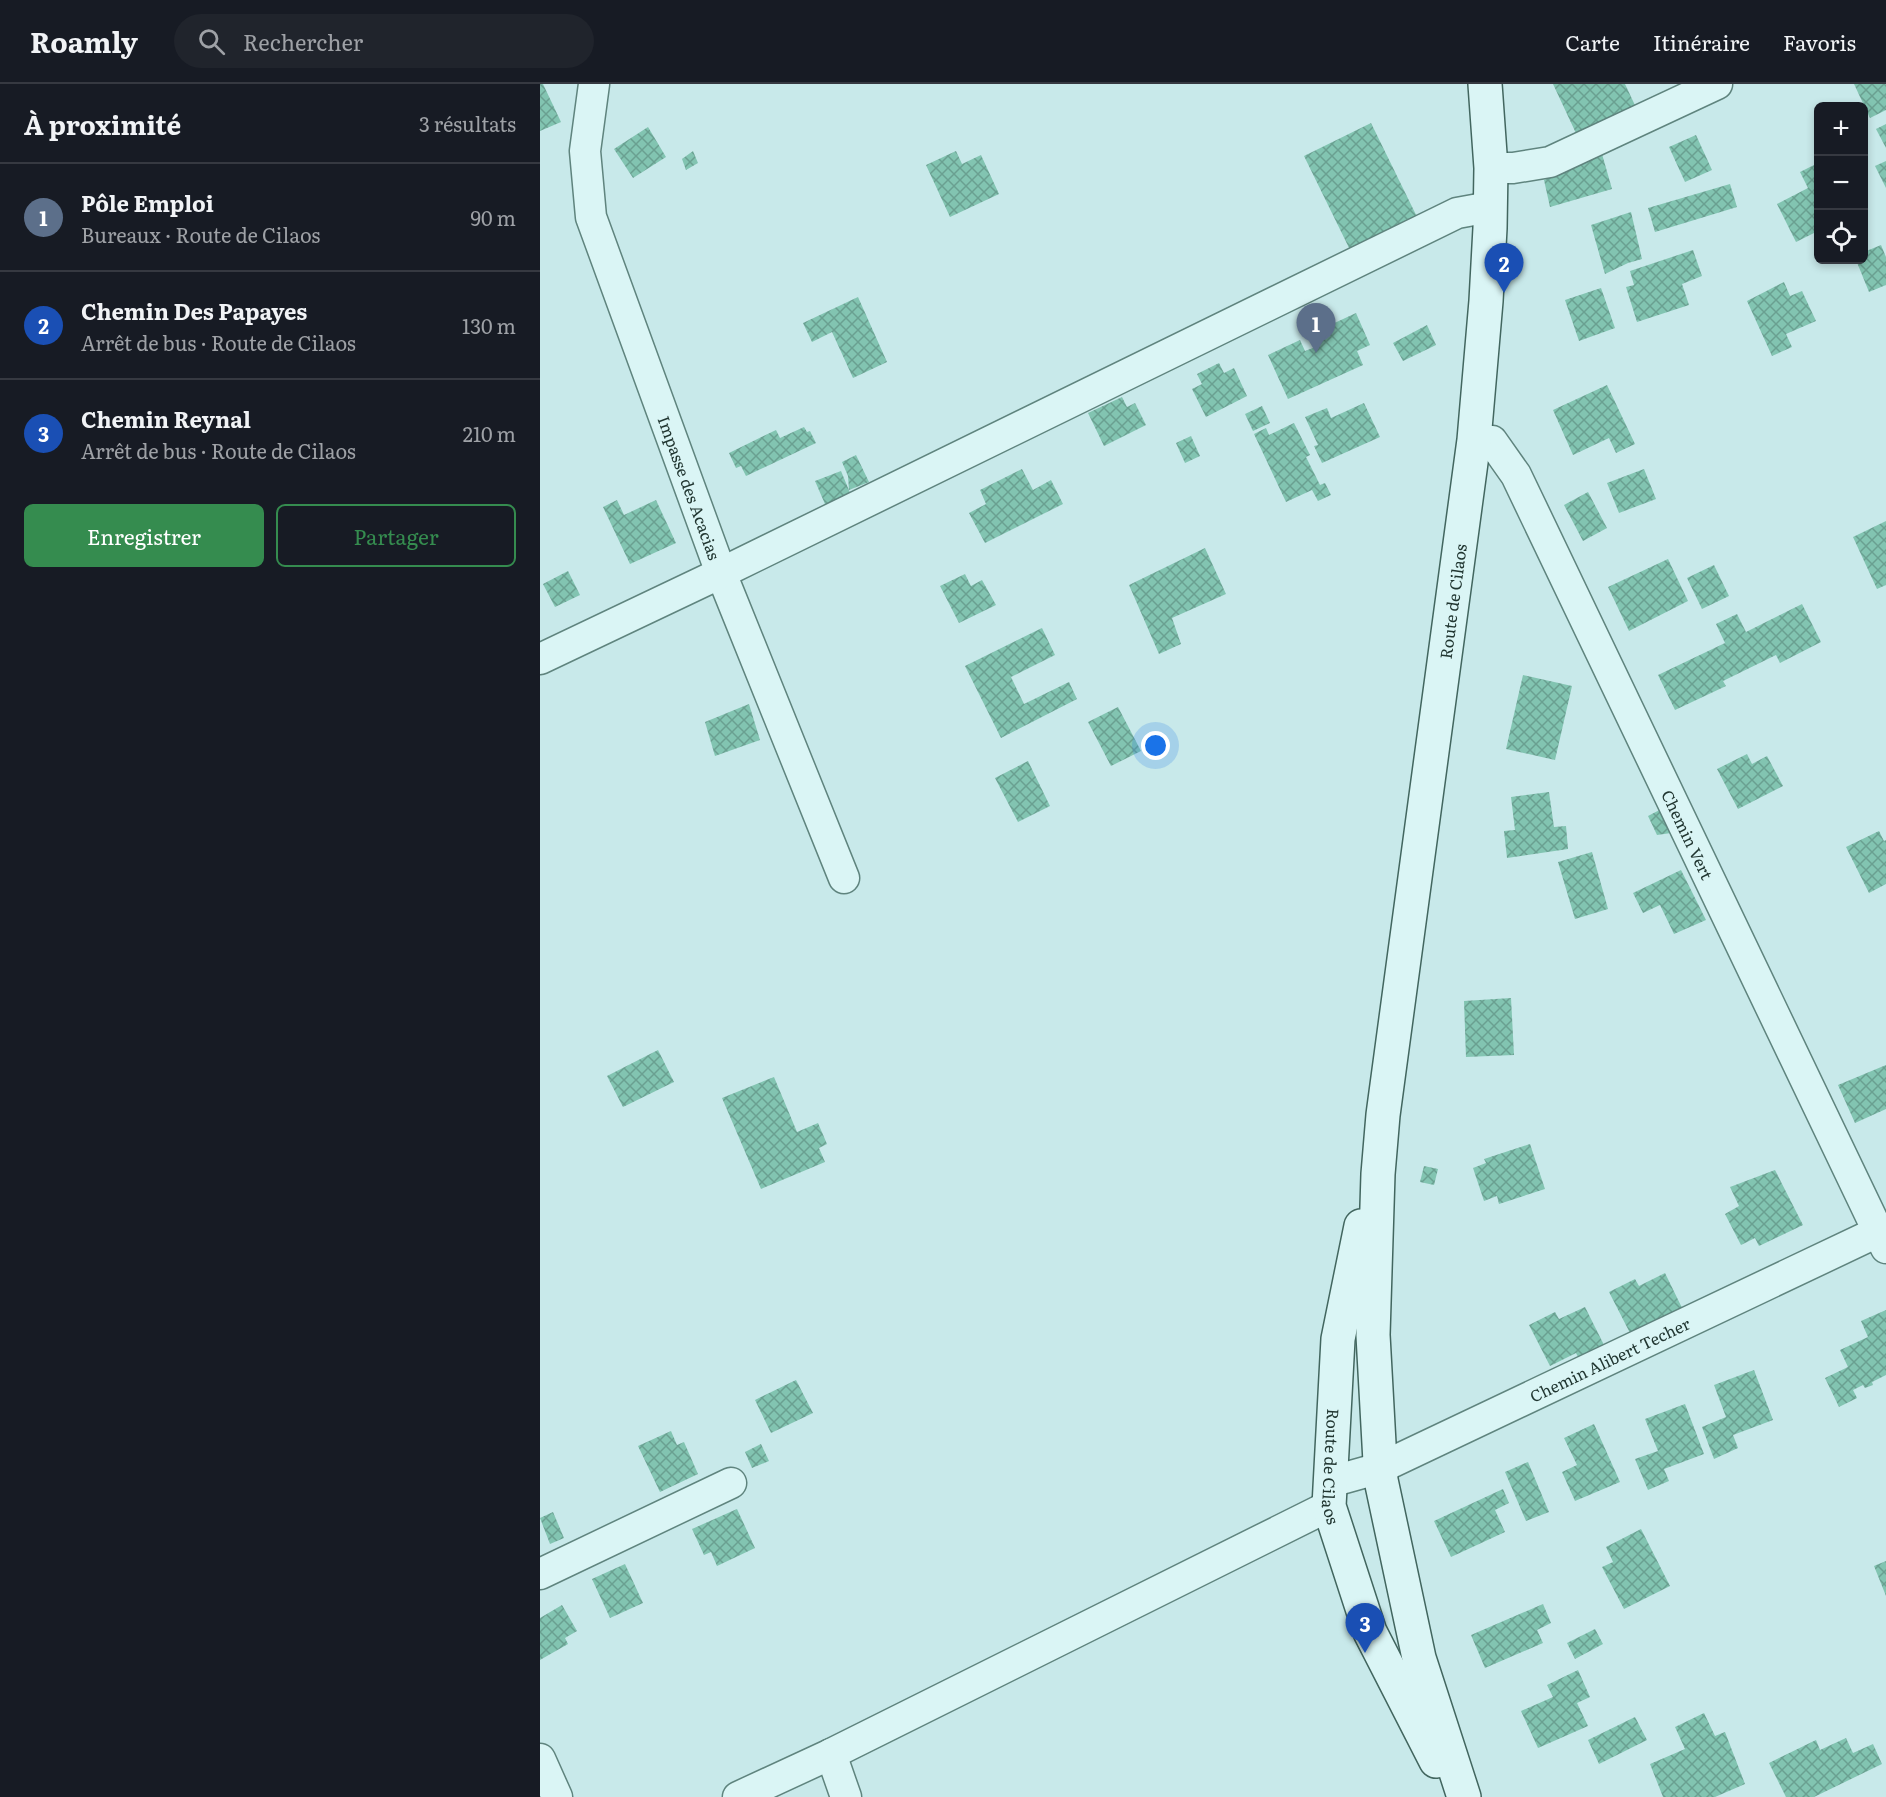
<!DOCTYPE html>
<html lang="fr">
<head>
<meta charset="utf-8">
<style>
	:root { --surface:#171b24; --page:#20242c; --text:#f1f3f6; --muted:#9ea1a6; --line:#363941; --accent:#358c4f }
	body { margin:0; font-family:Literata,serif; background:var(--page); color:var(--text) }
	.controls { position:absolute; right:18px; top:18px; display:grid; overflow:hidden; border-radius:9px; box-shadow:0 3px 9px #0003 }
	.controls button { width:54px; height:54px; display:grid; place-items:center; padding:0; border:0; border-bottom:2px solid var(--line); background:var(--surface); color:var(--text); font:30px sans-serif }
	.you { position:absolute; left:616px; top:662px; width:21px; height:21px; margin:-15px; border:4px solid #fff; border-radius:50%; background:#1a73e8; box-shadow:0 0 0 9px #1a73e833 }
	.badge { display:grid; place-items:center; width:39px; height:39px; border-radius:50%; background:var(--accent); color:#fff; font-size:20px; font-weight:700 }
	.pin { position:absolute; translate:-50% -50px; filter:drop-shadow(0 2px 3px #0008) }
	.pin::after { content:''; position:absolute; top:32px; width:21px; height:18px; background:inherit; clip-path:polygon(0 0,100% 0,50% 100%) }
	.list { margin:0; padding:0; list-style:none }
	h2 { display:flex; justify-content:space-between; align-items:center; height:78px; margin:0; padding:0 24px; font-size:26px }
	h2 small { font-size:20px; font-weight:400; color:var(--muted) }
	.list li { display:grid; grid-template-columns:39px 1fr auto; gap:18px; align-items:center; box-sizing:border-box; height:108px; padding:0 24px; border-top:2px solid var(--line) }
	.list b { display:block; font-size:22px; white-space:nowrap }
	.list p { margin:0; font-size:20px; white-space:nowrap; color:var(--muted) }
	.list em { font-size:20px; font-style:normal; color:var(--muted) }
	.actions { display:flex; gap:12px; padding:18px 24px }
	.actions a { flex:1; padding:14px 0; border:2px solid var(--accent); border-radius:9px; text-align:center; font-size:21px; color:var(--accent) }
	.actions .main { background:var(--accent); color:#fff }
	.icon { flex:none; width:33px; height:33px; fill:none; stroke:currentColor; stroke-width:2; stroke-linecap:round; stroke-linejoin:round }
	.map { position:relative; flex:none; width:1346px; height:1713px; overflow:hidden }
	header { display:flex; align-items:center; gap:36px; box-sizing:border-box; height:84px; padding:0 30px; background:var(--surface); border-bottom:2px solid var(--line) }
	header strong { font-size:28px }
	nav { display:flex; gap:33px; margin-inline-start:auto; font-size:21px }
	.search { width:420px; height:54px; background:var(--page); display:flex; align-items:center; gap:15px; box-sizing:border-box; padding:0 21px; border-radius:33px; color:var(--muted); font-size:22px }
	main { display:flex }
	aside { flex:1; background:var(--surface) }
	.map>svg:first-child { display:block }
</style>
</head>
<body>
<header>
<strong>Roamly</strong>
<div class="search"><svg class="icon" aria-label="search" viewBox="0 0 24 24"><circle cx="10" cy="10" r="6"/><path d="M15 15l6 6"/></svg>Rechercher</div>
<nav><a>Carte</a><a>Itinéraire</a><a>Favoris</a></nav>
</header>
<main>
<aside>
<h2>À proximité<small>3 résultats</small></h2>
<ul class="list">
<li><span class="badge" style="background:#5c6f8a">1</span><div><b>Pôle Emploi</b><p>Bureaux · Route de Cilaos</p></div><em>90 m</em></li>
<li><span class="badge" style="background:#1a4fb4">2</span><div><b>Chemin Des Papayes</b><p>Arrêt de bus · Route de Cilaos</p></div><em>130 m</em></li>
<li><span class="badge" style="background:#1a4fb4">3</span><div><b>Chemin Reynal</b><p>Arrêt de bus · Route de Cilaos</p></div><em>210 m</em></li>
</ul>
<div class="actions"><a class="main">Enregistrer</a><a>Partager</a></div>
</aside>
<div class="map">
<svg width="1346" height="1713" viewBox="0 0 1346 1713">
	<defs>
		<pattern id="building-cross-hatch" width="8" height="8" patternUnits="userSpaceOnUse" patternTransform="scale(1.5)"><rect width="8" height="8" fill="#82c4b1"/><path d="M0 0l8 8M0 8l8-8" fill="none" stroke="#6aa091"/></pattern>
	</defs>
	<rect width="100%" height="100%" fill="#c8e9ea"/>
	<g fill="url(#building-cross-hatch)">
		<polygon points="0,0 3,0 21,38 0,47"/>
		<polygon points="1013,0 1085,0 1100,32 1041,60"/>
		<polygon points="1314,0 1346,0 1346,26 1330,34"/>
		<polygon points="831,39 881,141 814,174 764,72"/>
		<polygon points="1346,40 1346,64 1336,45"/>
		<polygon points="108,43 126,73 93,94 74,65"/>
		<polygon points="1156,51 1172,86 1145,98 1129,63"/>
		<polygon points="153,67 158,79 146,86 142,75"/>
		<polygon points="416,67 422,80 441,71 459,110 410,133 386,81"/>
		<polygon points="1062,70 1072,105 1010,123 1004,96"/>
		<polygon points="1346,77 1346,104 1335,82"/>
		<polygon points="1278,79 1278,147 1256,158 1237,120 1268,104 1260,88"/>
		<polygon points="1190,100 1197,123 1115,148 1108,124"/>
		<polygon points="1091,128 1102,175 1088,179 1065,190 1051,141"/>
		<polygon points="1341,161 1346,173 1346,201 1329,208 1316,176 1324,176 1324,168"/>
		<polygon points="1153,166 1162,192 1142,200 1149,221 1097,238 1086,203 1094,201 1090,187"/>
		<polygon points="1244,198 1250,212 1262,207 1276,237 1246,250 1252,263 1232,272 1207,217"/>
		<polygon points="1061,204 1075,244 1039,257 1025,216"/>
		<polygon points="318,213 347,278 313,294 292,248 272,258 263,239"/>
		<polygon points="816,229 830,261 817,267 823,281 748,315 728,271 760,256 765,267 778,262 773,249"/>
		<polygon points="887,241 896,261 863,277 853,259"/>
		<polygon points="679,279 684,289 694,284 707,312 666,333 652,305 662,300 657,290"/>
		<polygon points="1067,301 1095,360 1076,369 1069,354 1033,371 1013,326"/>
		<polygon points="582,313 587,323 595,319 606,341 564,362 548,329"/>
		<polygon points="824,319 840,353 782,379 774,362 778,361 765,333 787,324 791,334"/>
		<polygon points="722,322 730,339 713,347 705,330"/>
		<polygon points="754,339 770,371 766,373 780,401 785,399 791,411 778,417 772,406 746,418 714,350 726,344 729,351"/>
		<polygon points="264,343 267,348 270,347 276,359 206,392 201,382 196,384 189,369 236,346 240,354"/>
		<polygon points="651,352 660,372 645,379 636,359"/>
		<polygon points="316,371 329,398 309,406 308,392 302,378"/>
		<polygon points="482,385 493,406 511,396 523,420 445,459 429,429 446,420 440,406"/>
		<polygon points="1104,385 1116,415 1079,429 1067,399"/>
		<polygon points="301,387 313,416 288,427 275,397"/>
		<polygon points="1048,408 1067,444 1043,457 1024,421"/>
		<polygon points="77,416 84,431 116,416 136,459 90,480 63,423"/>
		<polygon points="1346,437 1346,501 1337,505 1313,453"/>
		<polygon points="665,464 686,510 632,534 641,560 619,570 589,501"/>
		<polygon points="1128,475 1148,517 1089,547 1068,503"/>
		<polygon points="1174,481 1189,512 1162,525 1147,494"/>
		<polygon points="28,487 40,511 15,523 3,500"/>
		<polygon points="425,490 431,502 442,496 456,521 419,539 400,502"/>
		<polygon points="1262,520 1281,558 1240,579 1236,571 1183,597 1186,602 1135,626 1118,591 1185,559 1176,540 1197,530 1206,548"/>
		<polygon points="502,544 515,571 471,593 484,620 529,598 537,615 461,654 425,582"/>
		<polygon points="983,591 1032,602 1015,676 966,665"/>
		<polygon points="209,620 220,656 175,672 165,638"/>
		<polygon points="578,623 601,667 571,682 548,638"/>
		<polygon points="1207,670 1212,680 1227,672 1243,702 1198,725 1177,685"/>
		<polygon points="488,677 510,722 478,738 455,694"/>
		<polygon points="1009,708 1014,743 1026,742 1028,765 967,774 964,747 975,746 971,713"/>
		<polygon points="1133,719 1145,747 1117,751 1108,732"/>
		<polygon points="1339,747 1344,757 1346,756 1346,800 1329,809 1306,763"/>
		<polygon points="1052,768 1068,825 1035,835 1018,778"/>
		<polygon points="1141,786 1166,836 1134,850 1120,821 1103,829 1093,809"/>
		<polygon points="971,914 974,971 926,973 924,917"/>
		<polygon points="118,966 134,998 83,1023 67,992"/>
		<polygon points="1346,981 1346,1025 1315,1039 1298,1001"/>
		<polygon points="234,993 257,1048 278,1039 287,1060 279,1064 285,1078 221,1105 182,1014"/>
		<polygon points="990,1060 1005,1105 959,1120 957,1112 944,1117 933,1084 946,1079 944,1075"/>
		<polygon points="884,1082 898,1085 894,1101 880,1098"/>
		<polygon points="1235,1086 1263,1141 1219,1162 1215,1154 1201,1161 1185,1130 1199,1122 1190,1103"/>
		<polygon points="1125,1189 1145,1230 1119,1243 1116,1236 1090,1249 1069,1208 1095,1195 1099,1202"/>
		<polygon points="1045,1223 1065,1263 1040,1277 1036,1269 1010,1282 989,1241 1015,1228 1019,1235"/>
		<polygon points="1346,1226 1346,1291 1332,1298 1333,1301 1325,1304 1323,1301 1313,1306 1317,1314 1299,1323 1285,1294 1308,1283 1300,1266 1328,1253 1321,1237"/>
		<polygon points="1214,1286 1233,1336 1193,1351 1198,1364 1174,1375 1162,1343 1186,1333 1174,1301"/>
		<polygon points="256,1296 273,1329 231,1349 215,1316"/>
		<polygon points="1145,1320 1164,1370 1124,1385 1129,1397 1108,1406 1095,1375 1118,1367 1105,1335"/>
		<polygon points="1054,1340 1080,1398 1035,1417 1022,1388 1037,1381 1024,1354"/>
		<polygon points="131,1347 137,1361 144,1358 158,1390 120,1408 98,1362"/>
		<polygon points="221,1360 229,1377 212,1384 205,1368"/>
		<polygon points="988,1378 1009,1428 986,1437 965,1388"/>
		<polygon points="963,1405 969,1419 955,1426 965,1448 911,1473 894,1437"/>
		<polygon points="197,1425 215,1464 177,1482 171,1468 164,1471 152,1445"/>
		<polygon points="13,1428 24,1454 10,1460 0,1434"/>
		<polygon points="1101,1445 1130,1502 1084,1525 1062,1483 1073,1478 1066,1463"/>
		<polygon points="1346,1477 1346,1512 1334,1482"/>
		<polygon points="85,1480 103,1519 70,1534 52,1495"/>
		<polygon points="1003,1520 1011,1539 997,1546 1003,1559 945,1584 931,1551"/>
		<polygon points="22,1521 37,1547 25,1554 28,1560 0,1576 0,1534"/>
		<polygon points="1055,1545 1063,1560 1035,1575 1027,1559"/>
		<polygon points="1038,1586 1050,1613 1037,1619 1048,1642 998,1664 981,1627 1013,1613 1007,1601"/>
		<polygon points="1164,1629 1175,1652 1185,1648 1205,1700 1175,1713 1123,1713 1110,1680 1145,1665 1135,1643"/>
		<polygon points="1095,1633 1107,1656 1059,1680 1048,1656"/>
		<polygon points="1306,1654 1313,1669 1333,1660 1342,1680 1274,1713 1246,1713 1229,1679 1276,1656 1280,1666"/>
	</g>
	<g fill="none" stroke-linecap="round" stroke-linejoin="round">
		<g stroke="#5f847e" stroke-width="33">
			<g id="street">
				<path id="s1" d="M 54,0 L 45,67 L 51,133 L 181,489 L 304,794"/>
				<polyline points="951,84 973,84 1010,78 1177,0"/>
				<path id="s2" d="M 934,356 L 952,357 L 976,391 L 1346,1164"/>
				<polyline points="0,575 181,489 917,129 950,123"/>
				<path id="s3" d="M 790,1398 L 840,1384 L 1346,1144"/>
				<polyline points="0,1490 191,1399"/>
				<polyline points="291,1670 306,1713"/>
				<polyline points="0,1675 17,1713"/>
				<polyline points="198,1713 291,1670 789,1422"/>
			</g>
		</g>
		<g stroke="#42665f" stroke-width="36">
			<g id="secondary">
				<path id="s4" d="M 821,1142 L 798,1255 L 789,1422 L 830,1548 L 896,1677"/>
				<path id="s5" d="M 924,1713 L 879,1574 L 841,1396 L 833,1251 L 838,1090 L 843,1031 L 934,356 L 946,217 L 950,144 L 951,84 L 945,0"/>
			</g>
		</g>
		<use href="#street" stroke="#daf5f5" stroke-width="30"/>
		<use href="#secondary" stroke="#daf5f5" stroke-width="33"/>
	</g>
	<g text-anchor="middle" dominant-baseline="central" stroke-width="4.5" stroke-linejoin="round" paint-order="stroke">
		<g font-size="16" fill="#213631" stroke="#d7f1f2">
			<text stroke="none"><textPath href="#s1" startOffset="422">Impasse des Acacias</textPath></text>
			<text stroke="none"><textPath href="#s5" startOffset="1212">Route de Cilaos</textPath></text>
			<text stroke="none"><textPath href="#s2" startOffset="458">Chemin Vert</textPath></text>
			<text stroke="none"><textPath href="#s3" startOffset="306">Chemin Alibert Techer</textPath></text>
			<text stroke="none"><textPath href="#s4" startOffset="243">Route de Cilaos</textPath></text>
		</g>
	</g>
</svg>
<div class="controls">
<button>+</button>
<button>−</button>
<button><svg class="icon" aria-label="locate" viewBox="0 0 24 24"><circle cx="12" cy="12" r="6"/><path d="M12 2v4M12 18v4M2 12h4M18 12h4"/></svg></button>
</div>
<div class="you"></div>
<div class="pin badge" style="left:776px;top:269px;background:#5c6f8a">1</div>
<div class="pin badge" style="left:964px;top:209px;background:#1a4fb4">2</div>
<div class="pin badge" style="left:825px;top:1569px;background:#1a4fb4">3</div>
</div>
</main>
</body>
</html>
